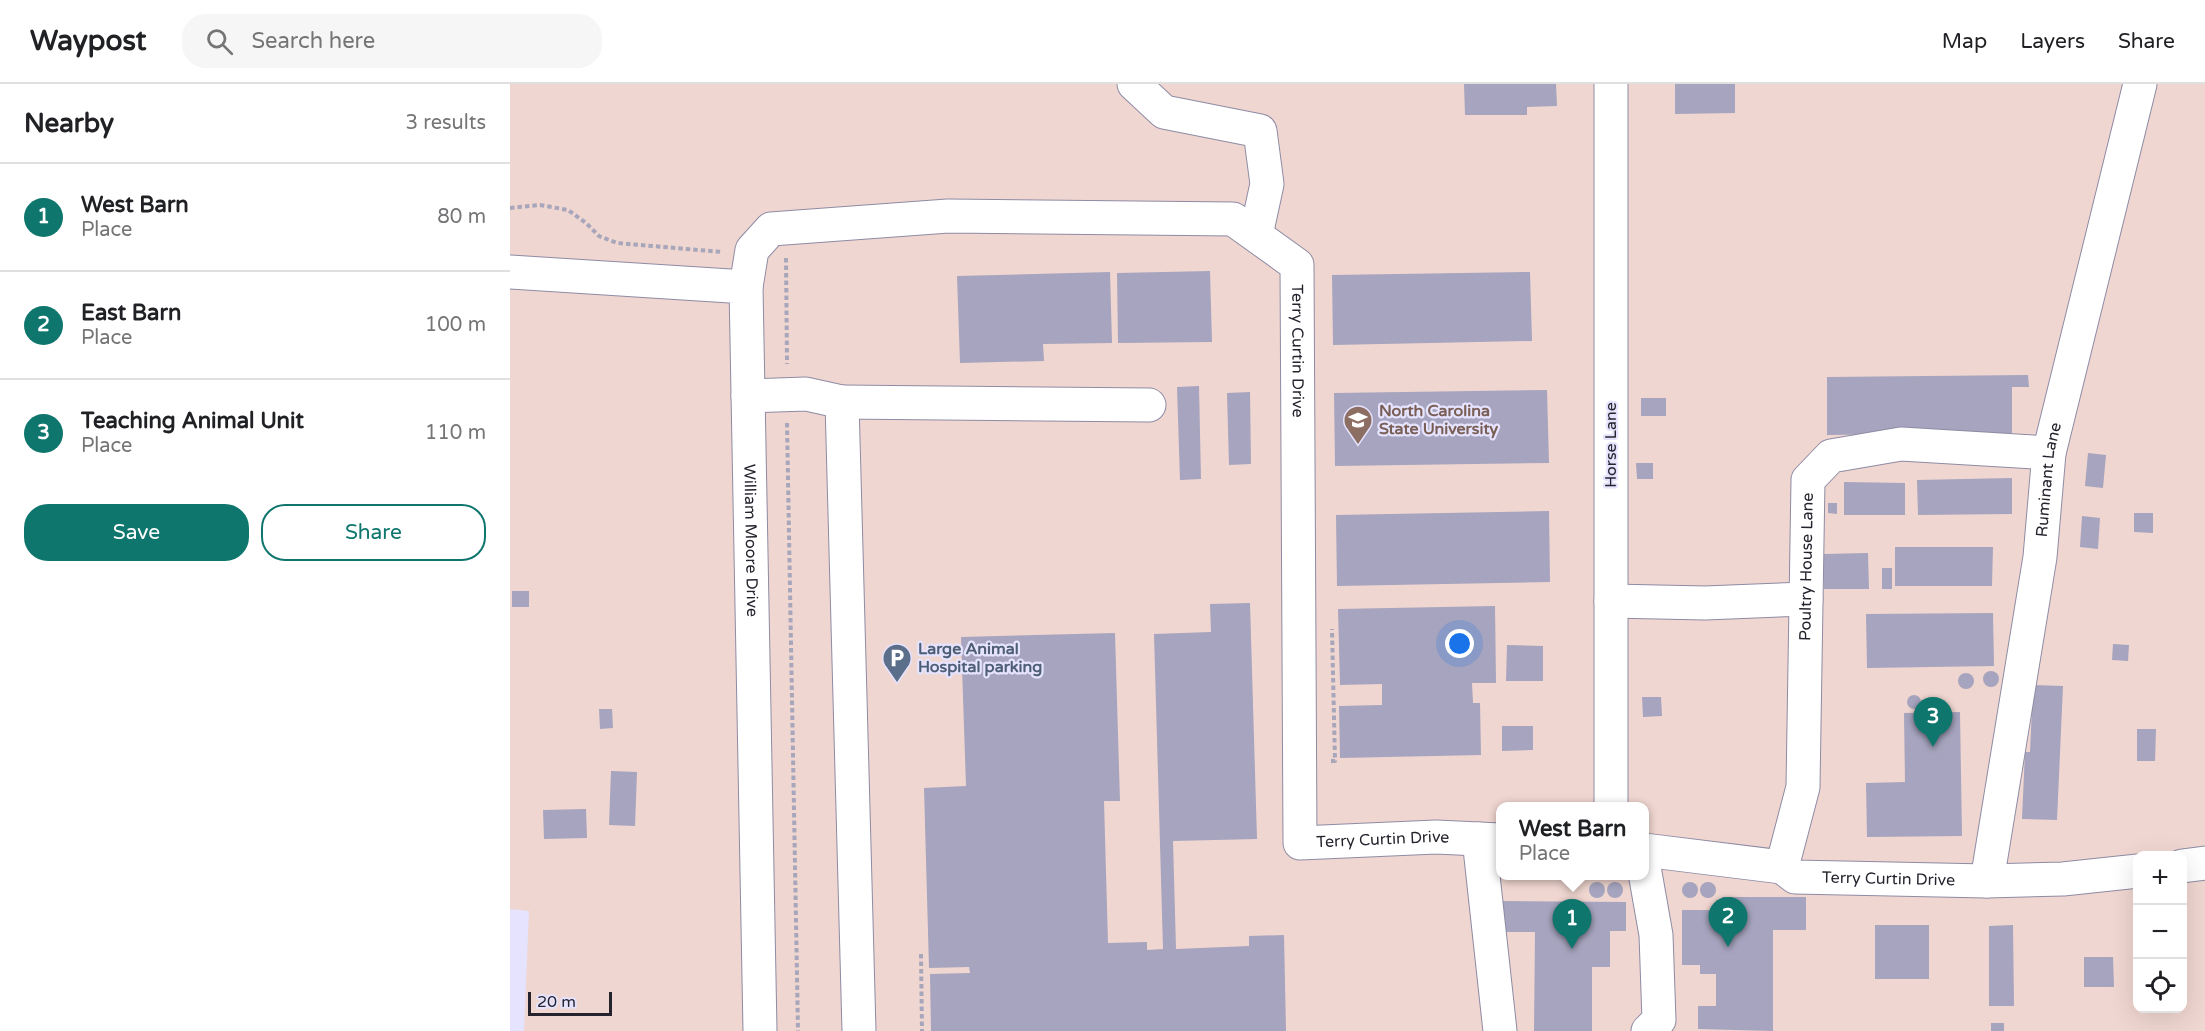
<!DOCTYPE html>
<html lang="en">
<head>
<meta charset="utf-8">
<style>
	:root { --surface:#fff; --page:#f6f6f6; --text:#202124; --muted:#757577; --line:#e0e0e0; --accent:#0f766e }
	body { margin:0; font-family:"Varela Round",sans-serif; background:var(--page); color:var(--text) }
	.controls { position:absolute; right:18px; bottom:18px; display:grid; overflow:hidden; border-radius:12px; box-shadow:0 6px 24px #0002 }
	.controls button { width:54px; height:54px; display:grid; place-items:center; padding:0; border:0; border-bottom:2px solid var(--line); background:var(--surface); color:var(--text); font:30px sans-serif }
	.scale { position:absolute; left:18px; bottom:15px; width:84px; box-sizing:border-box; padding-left:6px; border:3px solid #25242e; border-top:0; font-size:16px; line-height:21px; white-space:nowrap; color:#25242e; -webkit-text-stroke:4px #e5e3fe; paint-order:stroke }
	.you { position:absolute; left:950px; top:560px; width:21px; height:21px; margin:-15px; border:4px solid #fff; border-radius:50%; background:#1a73e8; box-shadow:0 0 0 9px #1a73e833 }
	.badge { display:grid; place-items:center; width:39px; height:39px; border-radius:50%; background:var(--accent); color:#fff; font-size:20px; font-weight:700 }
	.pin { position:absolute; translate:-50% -50px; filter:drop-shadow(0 2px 3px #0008) }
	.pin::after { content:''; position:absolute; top:32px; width:21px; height:18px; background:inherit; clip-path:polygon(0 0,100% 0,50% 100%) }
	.popup { position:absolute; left:986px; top:718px; width:153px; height:78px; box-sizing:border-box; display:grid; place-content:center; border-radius:12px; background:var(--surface); filter:drop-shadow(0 2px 4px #0005); font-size:20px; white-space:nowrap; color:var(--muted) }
	.popup b { font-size:22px; color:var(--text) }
	.popup::after { content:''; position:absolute; left:50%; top:100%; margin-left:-12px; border:12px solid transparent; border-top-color:var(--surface) }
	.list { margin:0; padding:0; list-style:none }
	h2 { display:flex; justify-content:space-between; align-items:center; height:78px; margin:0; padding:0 24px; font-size:26px }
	h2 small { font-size:20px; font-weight:400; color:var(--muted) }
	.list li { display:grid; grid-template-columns:39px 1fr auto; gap:18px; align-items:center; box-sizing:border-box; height:108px; padding:0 24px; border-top:2px solid var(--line) }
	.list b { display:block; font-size:22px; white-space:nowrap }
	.list p { margin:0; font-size:20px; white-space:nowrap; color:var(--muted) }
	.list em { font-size:20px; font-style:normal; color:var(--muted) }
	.actions { display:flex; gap:12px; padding:18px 24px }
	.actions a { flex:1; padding:14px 0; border:2px solid var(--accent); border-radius:24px; text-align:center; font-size:21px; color:var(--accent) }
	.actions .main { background:var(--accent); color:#fff }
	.icon { flex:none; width:33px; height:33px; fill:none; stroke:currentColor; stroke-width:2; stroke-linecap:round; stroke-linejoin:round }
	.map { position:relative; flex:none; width:1695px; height:947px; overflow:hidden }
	header { display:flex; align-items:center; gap:36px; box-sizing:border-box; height:84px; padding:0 30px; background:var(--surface); border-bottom:2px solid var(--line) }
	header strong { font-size:28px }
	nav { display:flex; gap:33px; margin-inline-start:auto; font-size:21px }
	.search { width:420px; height:54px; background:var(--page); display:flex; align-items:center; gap:15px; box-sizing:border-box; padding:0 21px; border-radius:24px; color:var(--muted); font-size:22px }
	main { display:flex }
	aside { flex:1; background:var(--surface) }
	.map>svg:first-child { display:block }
</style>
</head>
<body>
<header>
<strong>Waypost</strong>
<div class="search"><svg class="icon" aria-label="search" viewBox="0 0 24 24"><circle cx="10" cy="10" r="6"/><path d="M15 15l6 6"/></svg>Search here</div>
<nav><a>Map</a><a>Layers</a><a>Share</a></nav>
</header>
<main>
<aside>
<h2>Nearby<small>3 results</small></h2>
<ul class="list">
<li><span class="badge">1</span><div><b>West Barn</b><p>Place</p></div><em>80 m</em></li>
<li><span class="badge">2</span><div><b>East Barn</b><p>Place</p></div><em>100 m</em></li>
<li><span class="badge">3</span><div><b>Teaching Animal Unit</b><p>Place</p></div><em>110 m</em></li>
</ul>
<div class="actions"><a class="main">Save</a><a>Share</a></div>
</aside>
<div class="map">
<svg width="1695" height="947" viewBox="0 0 1695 947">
	<rect width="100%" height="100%" fill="#e5e3fe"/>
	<path fill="#f0d6d0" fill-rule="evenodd" d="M 0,0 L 1695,0 L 1695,947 L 14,947 L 19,827 L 0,825 ZM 990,722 L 1134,722 L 1134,792 L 990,792 ZM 1628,772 L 1672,772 L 1672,924 L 1628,924 Z"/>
	<g fill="#a6a4be">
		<polygon points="954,0 1046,0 1047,22 1017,23 1017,31 955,31"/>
		<polygon points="1165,0 1225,0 1225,29 1165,30"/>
		<polygon points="700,187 702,258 608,259 607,189"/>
		<polygon points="600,188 602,259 533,260 534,277 450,279 447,192"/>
		<polygon points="1020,188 1022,257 823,261 822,191"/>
		<polygon points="1518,291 1519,303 1502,303 1502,349 1317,351 1317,293"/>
		<polygon points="689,302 691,395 670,396 667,303"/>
		<polygon points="1037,306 1039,379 825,382 824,309"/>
		<polygon points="740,308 741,380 719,381 717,309"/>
		<rect x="1131" y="314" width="25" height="18"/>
		<polygon points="1578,369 1596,371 1593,404 1575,402"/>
		<polygon points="1126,379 1143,379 1143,395 1127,395"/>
		<polygon points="1502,394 1502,430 1408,431 1407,396"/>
		<polygon points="1334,398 1395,399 1395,431 1334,431"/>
		<polygon points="1318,419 1327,419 1327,430 1318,429"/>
		<polygon points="1039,427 1040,498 827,502 826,431"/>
		<polygon points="1624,429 1643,429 1643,449 1624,448"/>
		<polygon points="1572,432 1590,434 1588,465 1570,463"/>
		<polygon points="1385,463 1483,463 1482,502 1385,502"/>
		<polygon points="1358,469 1359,505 1314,505 1314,470"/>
		<rect x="1372" y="484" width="10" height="21"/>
		<rect x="2" y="507" width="17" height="16"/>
		<polygon points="740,519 747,755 663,757 666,865 739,862 739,852 774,851 776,947 421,947 420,890 460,889 459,883 419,884 414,704 456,702 451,553 605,549 610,717 594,717 598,859 637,858 637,866 653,865 644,550 701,548 700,520"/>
		<polygon points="985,522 986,599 962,599 963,619 970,619 971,671 830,674 829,622 872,621 872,600 830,601 828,525"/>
		<polygon points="1483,529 1484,582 1357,584 1356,530"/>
		<polygon points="1603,560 1619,561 1618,577 1602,576"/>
		<polygon points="997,561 1033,562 1033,597 996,597"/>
		<circle cx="1481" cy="595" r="8"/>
		<circle cx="1456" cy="597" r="8"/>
		<polygon points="1523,601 1553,602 1547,736 1512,735 1515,668 1520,668"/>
		<circle cx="1404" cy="618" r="7"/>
		<polygon points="1132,613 1151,613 1152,632 1133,633"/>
		<polygon points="89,625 102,625 103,644 90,645"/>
		<polygon points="1450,628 1452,752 1357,753 1356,699 1395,698 1394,629"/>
		<polygon points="992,642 1023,642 1023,666 992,667"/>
		<polygon points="1627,645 1646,645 1645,677 1627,677"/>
		<polygon points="101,687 127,688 125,742 99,741"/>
		<polygon points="76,725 77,754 34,755 33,726"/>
		<circle cx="1180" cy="806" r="8"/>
		<circle cx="1198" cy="806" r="8"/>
		<circle cx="1105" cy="806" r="8"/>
		<circle cx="1087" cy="806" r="8"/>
		<polygon points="1212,813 1296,813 1296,846 1263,846 1263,947 1188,945 1188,922 1206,922 1206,890 1190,890 1190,881 1172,881 1172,826 1212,826"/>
		<polygon points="993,817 1116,818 1116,847 1100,847 1100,883 1082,883 1082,947 1024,947 1025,848 993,848"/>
		<rect x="1365" y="841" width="54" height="54"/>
		<polygon points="1503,841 1504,922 1479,922 1479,842"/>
		<polygon points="1574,873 1603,873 1604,903 1574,903"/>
		<rect x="1481" y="939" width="13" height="8"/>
	</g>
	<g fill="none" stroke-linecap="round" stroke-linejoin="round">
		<g stroke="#8e8ba4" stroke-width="35">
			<g id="minor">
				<polyline points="624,0 654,28 750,47 757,100 746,151"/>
				<polyline points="1101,0 1101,722"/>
				<path id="s1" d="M 0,188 L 236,203 L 250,947"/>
				<path id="s2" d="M 236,203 L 242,166 L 261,145 L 438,132 L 723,135 L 787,181 L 790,759 L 926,753 L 990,756"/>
				<polyline points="238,312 296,310 332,318 349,947"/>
				<polyline points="332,318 639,321"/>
				<polyline points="1101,517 1195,519 1296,515"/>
				<polyline points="969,755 990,947"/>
				<path id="s3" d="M 1134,766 L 1272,783 L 1285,793 L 1477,797 L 1553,795 L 1628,787"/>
				<polyline points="1672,782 1695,779"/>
				<polyline points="1134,783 1146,851 1149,936 1138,947"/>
				<path id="s4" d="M 1272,783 L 1293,703 L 1298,396 L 1321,372 L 1391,360 L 1539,369"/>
				<path id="s5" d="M 1477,797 L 1530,473 L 1539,369 L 1630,0"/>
			</g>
		</g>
		<g stroke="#a7a6bb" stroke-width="4" stroke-dasharray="4.5 3" stroke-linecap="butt">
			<polyline points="0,124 30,121 58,126 76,139 89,152 107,159 212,168"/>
			<polyline points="276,174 277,280"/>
			<polyline points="277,339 288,947"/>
			<polyline points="821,677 825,677 822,545"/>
			<polyline points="411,870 412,947"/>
		</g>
		<use href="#minor" stroke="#fff" stroke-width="33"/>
	</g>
	<defs>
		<g id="university-pin" transform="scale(1.5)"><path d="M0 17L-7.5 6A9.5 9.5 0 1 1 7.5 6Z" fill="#8d6e63" stroke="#e5e3fe"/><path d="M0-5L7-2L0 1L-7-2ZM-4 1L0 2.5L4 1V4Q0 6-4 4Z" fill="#fff"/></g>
		<g id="parking-pin" transform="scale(1.5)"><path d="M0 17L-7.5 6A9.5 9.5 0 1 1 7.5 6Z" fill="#5c6f8a" stroke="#e5e3fe"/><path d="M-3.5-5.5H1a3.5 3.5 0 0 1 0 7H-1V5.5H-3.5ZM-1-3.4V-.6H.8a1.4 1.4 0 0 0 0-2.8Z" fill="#fff"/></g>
	</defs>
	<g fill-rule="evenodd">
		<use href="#university-pin" x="848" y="336"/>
		<use href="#parking-pin" x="387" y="574"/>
	</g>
	<g text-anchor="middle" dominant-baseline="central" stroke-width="4.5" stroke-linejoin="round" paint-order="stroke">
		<g font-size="16" fill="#25242e" stroke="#e5e3fe">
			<text stroke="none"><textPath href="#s2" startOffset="693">Terry Curtin Drive</textPath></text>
			<text transform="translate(1101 361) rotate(-90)">Horse Lane</text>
			<text stroke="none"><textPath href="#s5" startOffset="406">Ruminant Lane</textPath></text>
			<text stroke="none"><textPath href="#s1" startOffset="490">William Moore Drive</textPath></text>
			<text stroke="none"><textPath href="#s4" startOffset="303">Poultry House Lane</textPath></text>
			<text stroke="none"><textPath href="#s2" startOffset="1268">Terry Curtin Drive</textPath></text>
			<text stroke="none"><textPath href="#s3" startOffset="249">Terry Curtin Drive</textPath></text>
		</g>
		<g font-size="16" font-weight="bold" fill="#785e54" stroke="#e5e3fe" text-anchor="start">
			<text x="869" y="327">North Carolina<tspan x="869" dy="18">State University</tspan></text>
		</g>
		<g font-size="16" font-weight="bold" fill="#4e5e75" stroke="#e5e3fe" text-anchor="start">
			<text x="408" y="565">Large Animal<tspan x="408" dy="18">Hospital parking</tspan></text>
		</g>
	</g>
</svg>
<div class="controls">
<button>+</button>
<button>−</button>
<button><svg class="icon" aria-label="locate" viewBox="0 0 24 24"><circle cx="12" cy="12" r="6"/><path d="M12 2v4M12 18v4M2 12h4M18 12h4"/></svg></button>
</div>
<div class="scale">20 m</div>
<div class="you"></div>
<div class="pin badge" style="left:1062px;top:865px">1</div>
<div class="popup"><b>West Barn</b>Place</div>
<div class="pin badge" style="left:1218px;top:863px">2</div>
<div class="pin badge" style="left:1423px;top:663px">3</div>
</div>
</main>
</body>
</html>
